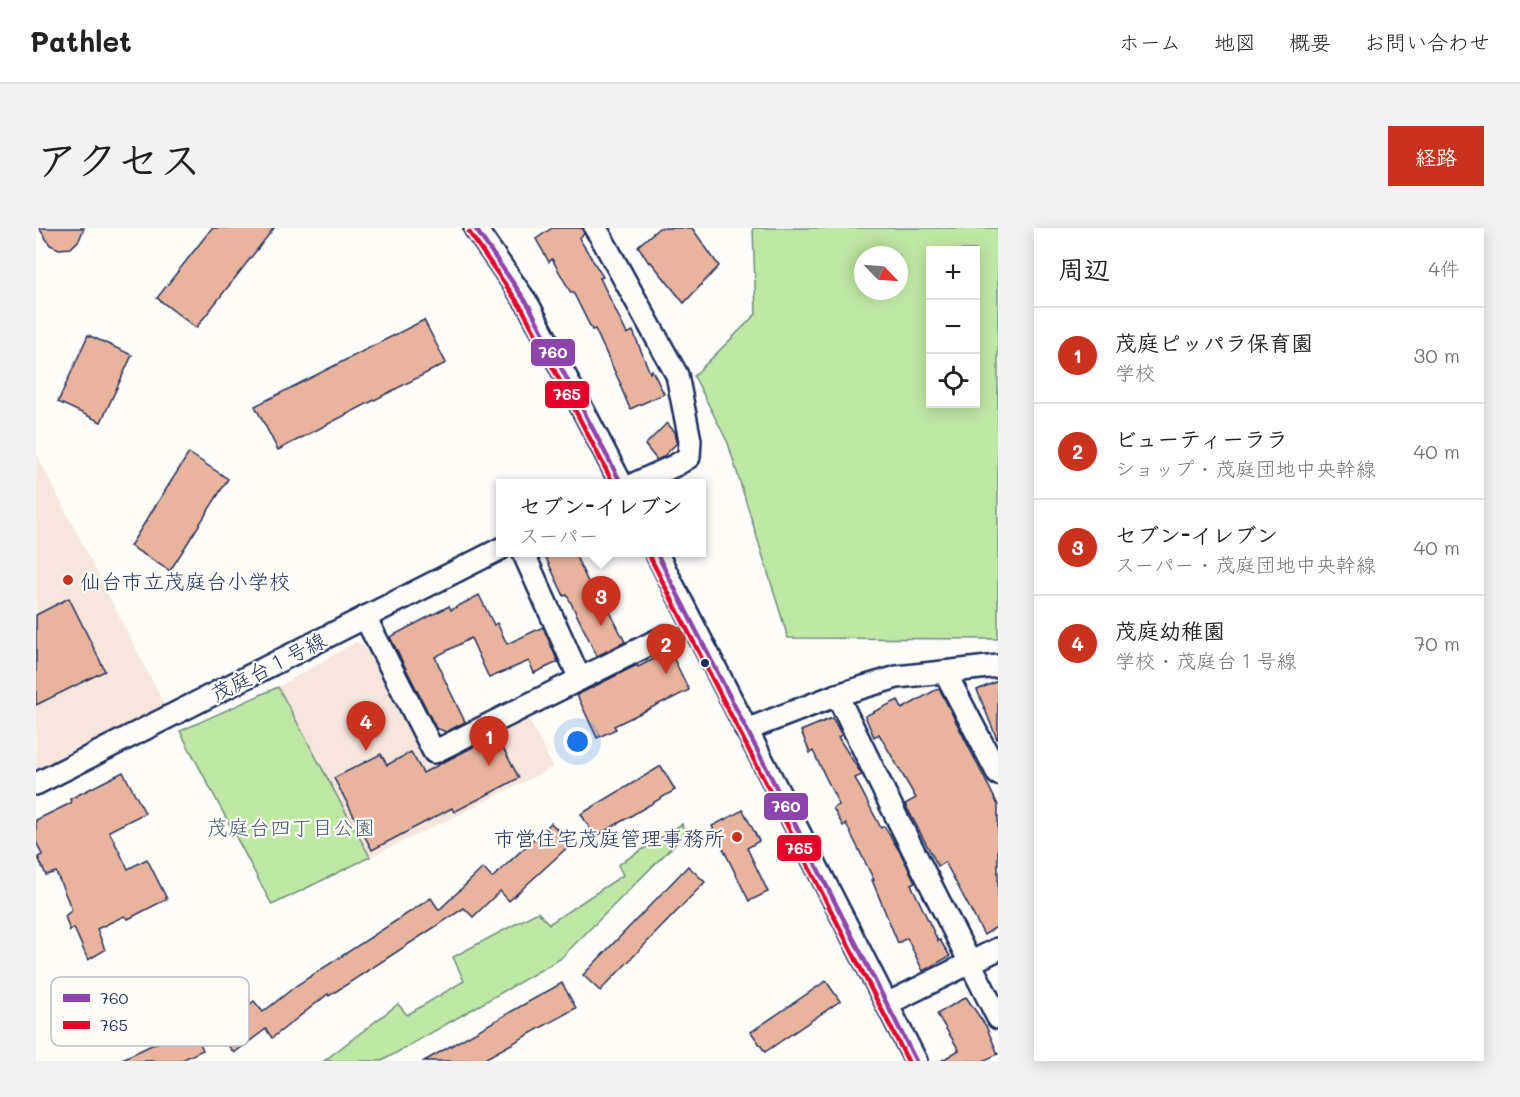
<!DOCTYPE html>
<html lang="ja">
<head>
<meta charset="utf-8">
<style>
	:root { --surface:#fff; --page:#f2f2f2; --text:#222; --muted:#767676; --line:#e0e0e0; --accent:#c8321e }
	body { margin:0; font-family:Mali,"Klee One",sans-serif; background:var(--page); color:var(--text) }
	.controls { position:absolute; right:18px; top:18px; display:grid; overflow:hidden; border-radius:0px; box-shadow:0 3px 15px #0003 }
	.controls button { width:54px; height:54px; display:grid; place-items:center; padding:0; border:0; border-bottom:2px solid var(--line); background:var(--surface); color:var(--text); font:30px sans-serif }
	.compass { position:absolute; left:818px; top:18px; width:54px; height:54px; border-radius:50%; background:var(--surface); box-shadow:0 3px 15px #0003; rotate:115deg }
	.you { position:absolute; left:542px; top:514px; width:21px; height:21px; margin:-15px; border:4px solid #fff; border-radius:50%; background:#1a73e8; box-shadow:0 0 0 9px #1a73e833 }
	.badge { display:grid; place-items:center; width:39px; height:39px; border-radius:50%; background:var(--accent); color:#fff; font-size:20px; font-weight:700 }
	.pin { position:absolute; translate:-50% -50px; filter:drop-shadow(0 2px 3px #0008) }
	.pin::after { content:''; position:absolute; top:32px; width:21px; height:18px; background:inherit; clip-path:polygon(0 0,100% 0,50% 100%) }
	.popup { position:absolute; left:460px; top:251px; width:210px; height:78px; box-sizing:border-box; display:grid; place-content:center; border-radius:0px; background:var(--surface); filter:drop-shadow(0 2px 4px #0005); font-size:20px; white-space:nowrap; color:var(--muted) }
	.popup b { font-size:22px; color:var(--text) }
	.popup::after { content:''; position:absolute; left:50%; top:100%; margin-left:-12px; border:12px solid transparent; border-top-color:var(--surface) }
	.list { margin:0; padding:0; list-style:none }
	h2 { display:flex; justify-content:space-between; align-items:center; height:78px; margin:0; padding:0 24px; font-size:26px }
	h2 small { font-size:20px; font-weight:400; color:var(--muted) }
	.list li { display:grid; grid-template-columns:39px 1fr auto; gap:18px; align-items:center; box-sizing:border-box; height:96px; padding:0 24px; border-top:2px solid var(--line) }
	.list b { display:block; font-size:22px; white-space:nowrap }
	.list p { margin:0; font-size:20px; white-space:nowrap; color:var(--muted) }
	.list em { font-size:20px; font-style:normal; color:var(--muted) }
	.icon { flex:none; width:33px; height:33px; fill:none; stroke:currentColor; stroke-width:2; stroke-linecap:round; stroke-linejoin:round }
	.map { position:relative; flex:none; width:962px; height:833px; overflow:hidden; border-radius:0px }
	header { display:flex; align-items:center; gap:36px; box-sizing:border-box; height:84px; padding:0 30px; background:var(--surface); border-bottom:2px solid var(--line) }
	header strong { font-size:28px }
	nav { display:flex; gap:33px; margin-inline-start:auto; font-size:21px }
	.intro { display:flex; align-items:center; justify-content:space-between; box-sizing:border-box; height:144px; padding:0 36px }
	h1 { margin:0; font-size:42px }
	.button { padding:15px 27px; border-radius:0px; background:var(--accent); color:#fff; font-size:21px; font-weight:700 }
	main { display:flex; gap:36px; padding:0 36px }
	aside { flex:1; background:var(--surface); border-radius:0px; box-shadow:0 3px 15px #0003 }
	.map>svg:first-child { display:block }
</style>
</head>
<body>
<header>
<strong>Pathlet</strong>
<nav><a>ホーム</a><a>地図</a><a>概要</a><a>お問い合わせ</a></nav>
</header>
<div class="intro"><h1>アクセス</h1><a class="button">経路</a></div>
<main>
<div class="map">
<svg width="962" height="833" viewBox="0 0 962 833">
	<rect width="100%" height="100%" fill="#fdfcf7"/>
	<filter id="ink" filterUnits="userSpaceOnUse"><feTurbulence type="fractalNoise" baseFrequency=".0167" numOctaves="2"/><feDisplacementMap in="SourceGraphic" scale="12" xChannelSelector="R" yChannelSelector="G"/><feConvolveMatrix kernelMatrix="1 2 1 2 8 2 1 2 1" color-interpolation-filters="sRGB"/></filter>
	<g filter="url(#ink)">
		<g fill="#f7e6dc">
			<polygon points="0,225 129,478 0,542"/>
			<polygon points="320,414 334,422 390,538 490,486 517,539 416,590 334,629 242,459"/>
		</g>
		<g fill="#bfe8a4" stroke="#6d8c81" stroke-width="1.5" fill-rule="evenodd">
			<path d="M 717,0 L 962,0 L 962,411 L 752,410 L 692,215 L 658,148 L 720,86 ZM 894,22 L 940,22 L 940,176 L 894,176 ZM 827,27 L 863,27 L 863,63 L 827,63 Z"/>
			<polygon points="242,459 334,629 236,677 144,503"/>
			<polygon points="646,596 649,606 524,731 346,833 288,833 362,776 371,787 428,753 417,729 502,684 513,696 587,647 582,637"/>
		</g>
		<g fill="#e9b49d" stroke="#1b2f5e" stroke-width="1.5">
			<polygon points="3,0 48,0 43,12 35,20 23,21 14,17"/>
			<polygon points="176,0 238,0 160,100 121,70"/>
			<polygon points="516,0 546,0 548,6 543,10 567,49 564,50 591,106 597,103 614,145 616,142 628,166 594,181 584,157 585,157 559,101 556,102 537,64 535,65 516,31 513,34 500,11"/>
			<polygon points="623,0 656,0 683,38 648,75 615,34 613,35 602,18"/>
			<polygon points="388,92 410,135 242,222 219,178"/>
			<polygon points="52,107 96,127 65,194 22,174"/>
			<polygon points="631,195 639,204 641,215 627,229 621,232 609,217"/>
			<polygon points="153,225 192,251 134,343 94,318"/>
			<polygon points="522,324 538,324 559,369 565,366 589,414 561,428 531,367 528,368 510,330"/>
			<polygon points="443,367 458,397 461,395 471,416 507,399 522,434 498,445 493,433 453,450 435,410 399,429 406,444 405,444 429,494 410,504 400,500 354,409 413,378 415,382"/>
			<polygon points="33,370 69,443 0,477 0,387"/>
			<polygon points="634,423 653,462 629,474 629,473 578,498 580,501 561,510 541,467 601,437 602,439"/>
			<polygon points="962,453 962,511 961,511 941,462"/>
			<polygon points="903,460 962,577 962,698 948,707 909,634 902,638 869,576 880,570 843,506 838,509 829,488 862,472 866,481"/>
			<polygon points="796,490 806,507 802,509 826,547 819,550 845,600 848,598 864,624 879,654 875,656 902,713 904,712 914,728 887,743 871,710 862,715 836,652 838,652 810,596 807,598 797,580 803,577 777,523 774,525 765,503"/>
			<polygon points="460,507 483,550 418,584 416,580 336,622 298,550 345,526 351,537 375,524 387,545"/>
			<polygon points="625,538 639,562 559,609 545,586"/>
			<polygon points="87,544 109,585 73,603 92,641 111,631 131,671 92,691 88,688 61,701 69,722 52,732 38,700 34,703 29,688 36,682 20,644 10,647 2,629 6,627 0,613 0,592 35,575 34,571"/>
			<polygon points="707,582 723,613 711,620 732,664 713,673 676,598"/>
			<polygon points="515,595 535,616 473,673 464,663 437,689 428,680 293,768 292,766 236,810 230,801 198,825 180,802 218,773 227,784 261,757 395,670 403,682 447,640 456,650"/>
			<polygon points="652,638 669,654 564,763 547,747"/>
			<polygon points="790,753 804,773 729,824 715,804"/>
			<polygon points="526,755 540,780 445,833 388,833"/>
			<polygon points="930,769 950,798 962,826 947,833 905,833 923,822 901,786"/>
			<polygon points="156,798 167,822 144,833 82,833"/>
		</g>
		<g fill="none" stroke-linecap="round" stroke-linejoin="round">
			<g stroke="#1b2f5e" stroke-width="26">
				<g id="minor">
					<polyline points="439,0 493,78 585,255"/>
					<polyline points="559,0 565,9 641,147 654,212 653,229 640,237 600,255"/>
					<polyline points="620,324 880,833"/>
					<polyline points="329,389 398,524 544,451 487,324"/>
					<polyline points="909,444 962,546"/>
					<polyline points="544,451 630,408"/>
					<polyline points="801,467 864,596 962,790"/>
					<polyline points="710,502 801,467 861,449 962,438"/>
					<polyline points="0,556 464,321"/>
					<polyline points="851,776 962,721"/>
				</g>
			</g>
			<use href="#minor" stroke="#fdfcf7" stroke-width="21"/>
			<g stroke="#fdfcf7" stroke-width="9">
				<g id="bus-1">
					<polyline points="439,0 493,78 585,255"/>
					<polyline points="620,324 880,833"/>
				</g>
			</g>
			<g stroke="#fdfcf7" stroke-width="9">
				<g id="bus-2">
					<polyline points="433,4 487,82 577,255"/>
					<polyline points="613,327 872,833"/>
				</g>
			</g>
			<use href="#bus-1" stroke="#8e44ad" stroke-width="4.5"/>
			<use href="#bus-2" stroke="#e4002b" stroke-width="4.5"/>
		</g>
	</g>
	<g fill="#c8321e" stroke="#fdfcf7" stroke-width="2">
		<circle cx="32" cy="352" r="6"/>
		<circle cx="701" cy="609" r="6"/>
	</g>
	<circle fill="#1b2f5e" stroke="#fdfcf7" stroke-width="2" cx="669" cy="435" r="5"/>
	<g text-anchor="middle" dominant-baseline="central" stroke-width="4.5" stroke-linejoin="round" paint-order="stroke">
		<g font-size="21" fill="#1b2f5e" stroke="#fdfcf7" text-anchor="start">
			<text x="44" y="352">仙台市立茂庭台小学校</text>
			<text x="689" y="609" text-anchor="end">市営住宅茂庭管理事務所</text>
		</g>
		<g font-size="21" fill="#1b2f5e" stroke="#fdfcf7">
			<text transform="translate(232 438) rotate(-27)">茂庭台１号線</text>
		</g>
		<g font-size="21" fill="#445d70" stroke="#fdfcf7">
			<text x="255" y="598">茂庭台四丁目公園</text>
		</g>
	</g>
	<rect x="15" y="749" width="198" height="69" rx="9" fill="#fdfcf7" stroke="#b9bec9" stroke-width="1.5"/>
	<rect x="27" y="766" width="27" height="8" fill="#8e44ad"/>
	<rect x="27" y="793" width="27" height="8" fill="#e4002b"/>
	<g font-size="16" fill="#1b2f5e">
		<text x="64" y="776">760</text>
		<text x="64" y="803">765</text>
	</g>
	<g stroke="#fdfcf7" stroke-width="2">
		<rect x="494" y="110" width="46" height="29" rx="6" fill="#8e44ad"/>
		<rect x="508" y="152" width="46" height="29" rx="6" fill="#e4002b"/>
		<rect x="727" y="564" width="46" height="29" rx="6" fill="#8e44ad"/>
		<rect x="740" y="606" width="46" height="28" rx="6" fill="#e4002b"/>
	</g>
	<g font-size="16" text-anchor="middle" font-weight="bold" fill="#fff">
		<text x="517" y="130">760</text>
		<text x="531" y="172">765</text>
		<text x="750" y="584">760</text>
		<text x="763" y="626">765</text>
	</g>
</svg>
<div class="controls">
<button>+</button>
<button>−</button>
<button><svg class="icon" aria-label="locate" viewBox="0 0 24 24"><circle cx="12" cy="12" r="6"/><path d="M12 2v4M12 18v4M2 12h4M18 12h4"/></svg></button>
</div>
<svg class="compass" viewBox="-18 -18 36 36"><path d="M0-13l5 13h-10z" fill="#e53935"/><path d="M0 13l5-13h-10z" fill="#767676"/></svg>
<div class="you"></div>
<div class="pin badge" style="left:453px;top:538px">1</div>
<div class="pin badge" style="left:630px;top:446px">2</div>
<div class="pin badge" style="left:565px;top:398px">3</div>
<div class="popup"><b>セブン-イレブン</b>スーパー</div>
<div class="pin badge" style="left:330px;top:523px">4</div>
</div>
<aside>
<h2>周辺<small>4件</small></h2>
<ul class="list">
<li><span class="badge">1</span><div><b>茂庭ピッパラ保育園</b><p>学校</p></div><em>30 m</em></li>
<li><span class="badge">2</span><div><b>ビューティーララ</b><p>ショップ · 茂庭団地中央幹線</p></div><em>40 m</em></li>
<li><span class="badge">3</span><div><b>セブン-イレブン</b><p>スーパー · 茂庭団地中央幹線</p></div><em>40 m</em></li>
<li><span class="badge">4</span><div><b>茂庭幼稚園</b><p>学校 · 茂庭台１号線</p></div><em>70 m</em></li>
</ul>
</aside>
</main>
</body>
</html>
